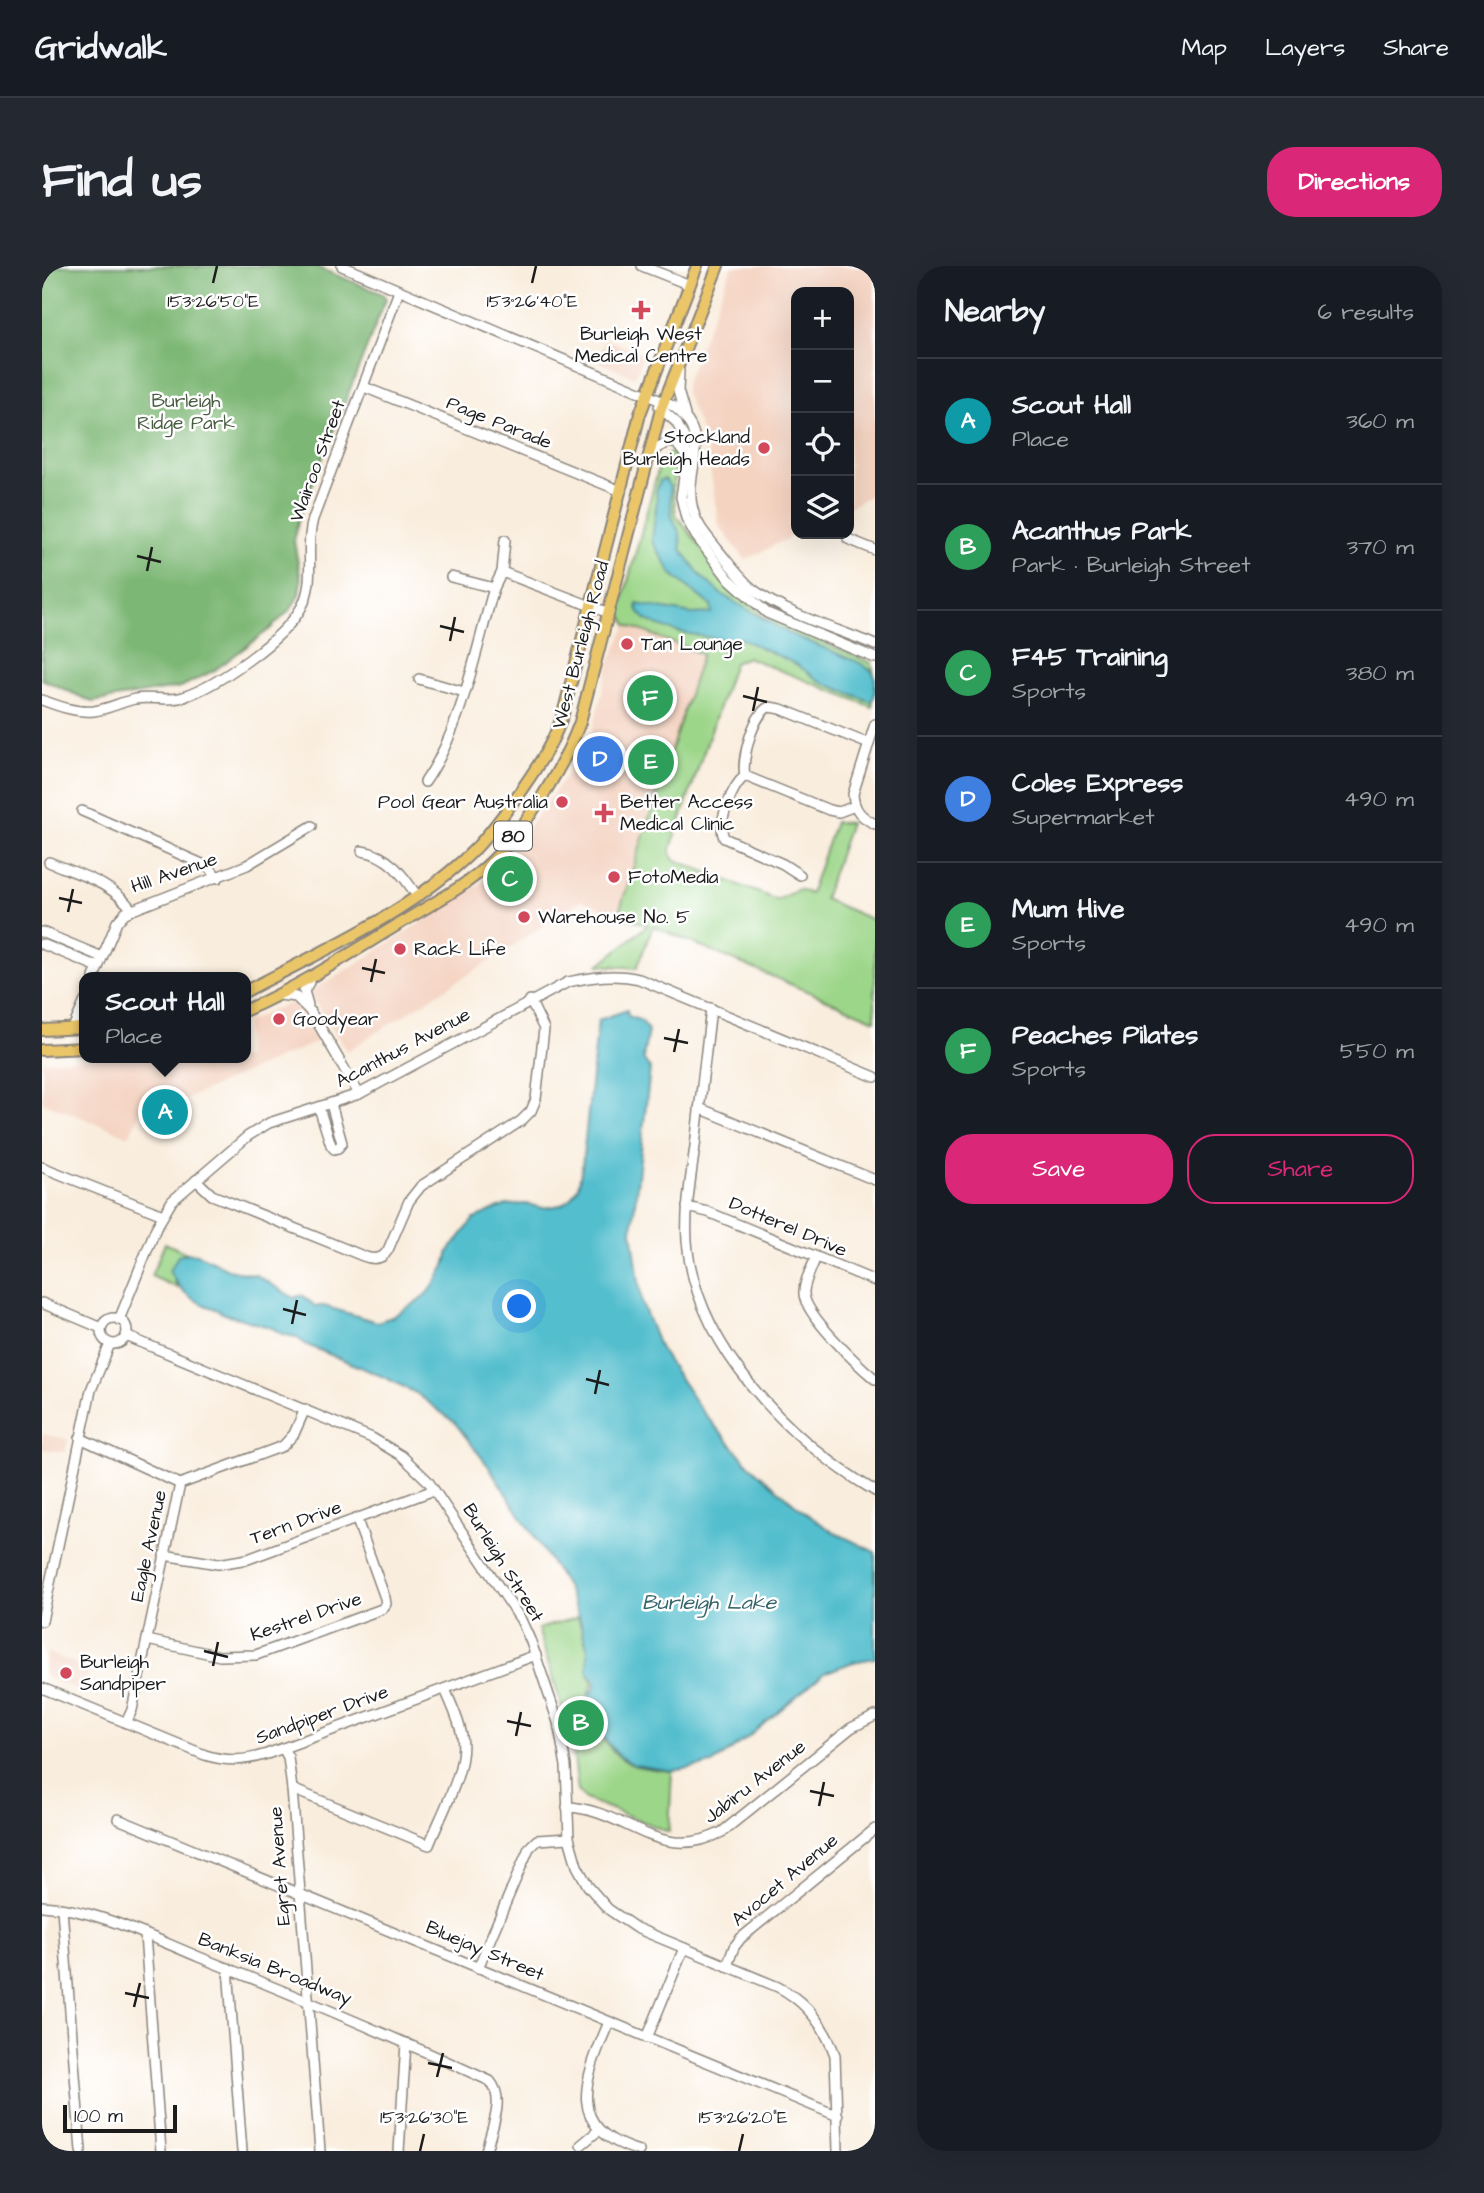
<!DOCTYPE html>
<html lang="en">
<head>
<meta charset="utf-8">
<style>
	:root { --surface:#171b24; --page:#242831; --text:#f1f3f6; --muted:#9ea1a6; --line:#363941; --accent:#db2777 }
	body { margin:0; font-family:"Architects Daughter",sans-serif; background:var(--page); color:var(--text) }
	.controls { position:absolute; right:21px; top:21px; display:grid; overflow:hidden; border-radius:14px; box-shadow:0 7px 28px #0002 }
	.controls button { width:63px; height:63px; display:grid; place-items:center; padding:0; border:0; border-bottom:2px solid var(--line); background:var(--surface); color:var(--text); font:35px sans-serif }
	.scale { position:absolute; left:21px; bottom:18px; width:114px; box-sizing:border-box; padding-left:7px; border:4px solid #1c1c1c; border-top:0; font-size:19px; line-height:24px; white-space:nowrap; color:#1c1c1c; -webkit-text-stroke:5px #fff; paint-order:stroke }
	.you { position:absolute; left:478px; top:1041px; width:24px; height:24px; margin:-18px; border:5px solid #fff; border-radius:50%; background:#1a73e8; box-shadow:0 0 0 10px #1a73e833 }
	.badge { display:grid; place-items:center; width:46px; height:46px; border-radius:50%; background:var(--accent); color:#fff; font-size:23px; font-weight:700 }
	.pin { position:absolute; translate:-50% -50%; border:4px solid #fff; box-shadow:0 2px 7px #0006 }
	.popup { position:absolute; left:37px; top:706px; width:172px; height:91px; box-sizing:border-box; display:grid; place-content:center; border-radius:14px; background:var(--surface); filter:drop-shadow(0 2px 5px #0005); font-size:23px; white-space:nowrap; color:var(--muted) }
	.popup b { font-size:26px; color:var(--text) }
	.popup::after { content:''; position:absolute; left:50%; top:100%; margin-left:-14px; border:14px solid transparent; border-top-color:var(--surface) }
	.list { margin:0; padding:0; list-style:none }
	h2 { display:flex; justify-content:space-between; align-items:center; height:91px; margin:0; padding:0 28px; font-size:30px }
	h2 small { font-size:23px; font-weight:400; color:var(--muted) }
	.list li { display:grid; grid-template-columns:46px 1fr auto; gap:21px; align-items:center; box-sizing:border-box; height:126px; padding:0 28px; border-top:2px solid var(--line) }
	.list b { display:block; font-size:26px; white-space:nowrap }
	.list p { margin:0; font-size:23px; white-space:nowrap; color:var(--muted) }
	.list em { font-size:23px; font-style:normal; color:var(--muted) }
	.actions { display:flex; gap:14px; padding:21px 28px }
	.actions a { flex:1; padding:16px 0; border:2px solid var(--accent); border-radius:28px; text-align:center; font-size:24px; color:var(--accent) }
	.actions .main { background:var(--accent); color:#fff }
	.icon { flex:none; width:38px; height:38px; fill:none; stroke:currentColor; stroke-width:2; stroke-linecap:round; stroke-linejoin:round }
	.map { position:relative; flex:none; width:833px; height:1885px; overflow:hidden; border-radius:28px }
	header { display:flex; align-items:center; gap:42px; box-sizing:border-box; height:98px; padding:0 35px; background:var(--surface); border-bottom:2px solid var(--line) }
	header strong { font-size:33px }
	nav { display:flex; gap:38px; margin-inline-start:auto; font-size:24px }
	.intro { display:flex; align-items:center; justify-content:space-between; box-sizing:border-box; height:168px; padding:0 42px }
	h1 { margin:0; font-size:49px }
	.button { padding:18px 32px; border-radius:28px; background:var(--accent); color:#fff; font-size:24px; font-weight:700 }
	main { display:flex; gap:42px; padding:0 42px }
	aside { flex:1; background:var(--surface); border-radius:28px; box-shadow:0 7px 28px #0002 }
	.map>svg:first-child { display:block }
</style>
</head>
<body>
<header>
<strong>Gridwalk</strong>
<nav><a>Map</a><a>Layers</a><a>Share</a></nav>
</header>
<div class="intro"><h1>Find us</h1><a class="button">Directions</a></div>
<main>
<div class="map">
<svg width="833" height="1885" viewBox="0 0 833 1885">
	<rect width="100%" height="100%" fill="#fff"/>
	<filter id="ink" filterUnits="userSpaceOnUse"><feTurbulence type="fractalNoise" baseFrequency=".0143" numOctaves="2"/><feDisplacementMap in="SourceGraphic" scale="14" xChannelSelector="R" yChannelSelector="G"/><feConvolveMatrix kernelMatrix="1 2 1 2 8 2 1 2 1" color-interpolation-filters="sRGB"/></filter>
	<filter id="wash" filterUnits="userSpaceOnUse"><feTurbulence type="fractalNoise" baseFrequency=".00686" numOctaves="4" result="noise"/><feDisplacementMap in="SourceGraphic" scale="28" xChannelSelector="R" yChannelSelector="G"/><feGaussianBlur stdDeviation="1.57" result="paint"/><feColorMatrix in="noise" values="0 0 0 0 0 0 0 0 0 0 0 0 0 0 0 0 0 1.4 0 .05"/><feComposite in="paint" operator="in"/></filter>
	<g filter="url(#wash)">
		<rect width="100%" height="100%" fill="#f9eddd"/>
		<g fill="#f4d3c1">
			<polygon points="690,0 833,0 833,227 807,241 807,26 754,26 754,268 704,294 677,260 664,176 643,127 643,118"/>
			<polygon points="564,73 602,89 593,111 555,95"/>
			<polygon points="585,359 660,388 576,649 539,634 451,693 305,785 269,730 272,723 321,694 440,616 458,600 538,491 550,465 568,395"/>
			<polygon points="249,737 254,739 277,775 137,836 102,837 87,870 0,836 0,796 54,792 204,792 204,756"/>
			<polygon points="0,1168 26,1173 23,1187 0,1183"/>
			<polygon points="5,1386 47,1403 42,1426 4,1411 1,1404"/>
		</g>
		<g fill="#9cd689" stroke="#5c7952" stroke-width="2">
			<path d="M 628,187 L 634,188 L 636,194 L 631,222 L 634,249 L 691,322 L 721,350 L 830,397 C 833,411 833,427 830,441 L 705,391 L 692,397 L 628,585 L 631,593 L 735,634 L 757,623 L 768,628 L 793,556 L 808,557 L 782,633 L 833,655 L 833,754 L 611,660 L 595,702 L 557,699 L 606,659 L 576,649 L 660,388 L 585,359 L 578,345 L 616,204 L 622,192 Z"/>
			<polygon points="123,977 145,987 136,990 132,1015 136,1022 109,1010"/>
			<path d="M 536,1351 L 546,1384 L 546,1406 L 551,1417 C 538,1445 563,1488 591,1499 C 603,1503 618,1504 630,1505 L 627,1566 L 543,1533 L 536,1525 L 530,1474 L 496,1363 Z"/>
		</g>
		<polygon fill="#7db775" stroke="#4c6a48" stroke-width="2" points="0,0 152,0 156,2 157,0 272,0 341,28 344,33 257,251 252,275 259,314 257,329 249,343 228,363 173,404 139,421 50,436 0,413"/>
		<g fill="#52becd" stroke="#376d74" stroke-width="2">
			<path d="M 623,213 L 628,221 L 630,251 L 638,267 L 639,283 L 659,310 L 679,328 L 746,367 L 816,396 L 830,405 L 833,411 L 833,427 L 830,436 L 779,416 L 754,398 L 698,372 L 690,375 C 669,371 593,365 595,338 L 650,348 L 670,347 L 669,340 L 630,308 L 610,275 L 615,234 L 614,226 L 618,214 Z"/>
			<path d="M 585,744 L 586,750 L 600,755 L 606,765 L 601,792 L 608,803 L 590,965 L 600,1037 L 618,1083 L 659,1144 L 707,1199 L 762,1246 L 790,1265 L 833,1286 L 833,1392 L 811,1396 L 782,1407 L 704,1473 L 670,1498 L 630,1505 L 592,1499 L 577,1490 L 554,1463 L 548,1439 L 547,1426 L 551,1426 L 554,1416 L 546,1406 L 546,1384 L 537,1350 L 524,1320 L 447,1201 L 413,1157 L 374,1127 L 344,1112 L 265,1079 L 254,1071 L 240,1068 L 230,1062 L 180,1047 C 175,1043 171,1042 165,1040 C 144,1031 138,1023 127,1005 L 136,990 L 145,987 L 156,988 L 190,1005 L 214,1009 L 252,1032 L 260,1029 L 273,1040 L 282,1040 L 335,1056 L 350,1051 L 378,1034 L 390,1022 L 403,1000 L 407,985 L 431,954 L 444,947 L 465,939 L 485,938 L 501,942 L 519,939 L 527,934 L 536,921 L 540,901 L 556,754 Z"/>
		</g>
	</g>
	<g filter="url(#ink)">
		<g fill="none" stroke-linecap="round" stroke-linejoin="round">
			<g stroke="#8a847c" stroke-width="12">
				<g id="minor">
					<path d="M 300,0 L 631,140 C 674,173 640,205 651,244 C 655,260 666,271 676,284 C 687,297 698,313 712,324 C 743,348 796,363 833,379"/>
					<polyline points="600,0 648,19"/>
					<polyline points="637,105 636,125 643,149"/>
					<polyline points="322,121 579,225"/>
					<polyline points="617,141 634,156 642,171 645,191 639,231 644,252 654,270 686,312 725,347 833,392"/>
					<polyline points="608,191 616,181 628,176 635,178 644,190"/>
					<polyline points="806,273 833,284"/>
					<polyline points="460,306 567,347"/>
					<polyline points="409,311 452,322"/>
					<polyline points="377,413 422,426"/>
					<path d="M 0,434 C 16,440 35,447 52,445 C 66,443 79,436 93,433 C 109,430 126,436 141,431 C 175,420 242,373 259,342 C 275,315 262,282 271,253 L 357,25"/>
					<path d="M 833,458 L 811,528 C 812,544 819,551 833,558"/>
					<path d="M 703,510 C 690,520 675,557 682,572 L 741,598 L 758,609"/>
					<path d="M 383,516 C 419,465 434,383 452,322 L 460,306 L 463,274"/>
					<path d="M 813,540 L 797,546 L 787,544 L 703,510 C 699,494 711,448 727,441 L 739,443 L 827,478"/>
					<polyline points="40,545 167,601 176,612"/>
					<path d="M 320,585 C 347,589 361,609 375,630"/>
					<path d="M 7,596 C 36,608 71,617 90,644"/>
					<polyline points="0,666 60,691"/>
					<polyline points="0,678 56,701"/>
					<polyline points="52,711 75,656 83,647 205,599 270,560"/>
					<polyline points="237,729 254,731 267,744 278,761 317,828"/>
					<polyline points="266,739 262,725 270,711"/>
					<path d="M 669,742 C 664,788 658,834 653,880 C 649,911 643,943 645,975 C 653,1080 747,1174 833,1225"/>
					<polyline points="31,762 43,735"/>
					<polyline points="277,842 289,879 292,883 296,882 300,877 289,838"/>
					<polyline points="657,842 833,914"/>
					<polyline points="0,901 121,949"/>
					<path d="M 154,914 L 170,929 L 321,990 C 331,994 340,994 346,984 L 367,935 L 379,920 L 479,855 L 489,845 L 494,833 L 502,763 L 488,734"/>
					<polyline points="645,941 666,946 833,1015"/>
					<path d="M 774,991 C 770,1002 761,1017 762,1028 C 763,1049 816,1099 833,1113"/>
					<polyline points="0,1037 59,1062"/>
					<circle cx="72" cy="1065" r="13"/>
					<path d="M 77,1054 L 114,962 L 130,935 L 206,870 L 227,857 L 317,828 L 526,716 C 550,711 573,707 597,713 L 833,811"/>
					<path d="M 84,1070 L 330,1172 L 360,1190 L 386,1215 L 479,1354 L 489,1376 L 516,1456 L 524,1500 L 527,1572 L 535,1600 L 546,1620 L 566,1643 L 594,1662 L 736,1721 C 765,1736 782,1759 793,1789 L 796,1885"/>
					<polyline points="38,1172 138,1218"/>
					<polyline points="122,1289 176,1298 206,1293 392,1224"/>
					<polyline points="0,1355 49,1124 68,1078"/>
					<polyline points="105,1374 178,1390 214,1389 340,1343 344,1338 343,1332 315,1254"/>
					<path d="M 0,1422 L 163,1489 C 185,1496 203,1495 225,1488 L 494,1389"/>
					<polyline points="84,1457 90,1444 138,1218 241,1180 252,1168 263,1143"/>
					<polyline points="241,1482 246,1491 250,1523 278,1885"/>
					<path d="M 250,1523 L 387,1579 C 399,1548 426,1503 420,1470 C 417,1453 409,1438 403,1423"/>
					<path d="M 525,1541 C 584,1543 617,1599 680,1566 L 809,1462 L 833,1450"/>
					<polyline points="76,1553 796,1850"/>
					<path d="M 0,1640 C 54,1643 108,1671 157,1691 C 255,1730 352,1771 448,1815 C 464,1833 449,1863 444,1885"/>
					<polyline points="20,1643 39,1885"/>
					<polyline points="103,1669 119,1885"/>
					<polyline points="685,1700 692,1681 699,1672 833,1563"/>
					<polyline points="186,1702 200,1885"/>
					<polyline points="436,1702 487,1582 495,1574 527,1572"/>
					<path d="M 567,1756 C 544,1811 520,1862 597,1885"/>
					<polyline points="605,1772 642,1682"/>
					<polyline points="539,1879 557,1864"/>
					<polyline points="357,1885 364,1777"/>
				</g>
			</g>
			<g stroke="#8a847c" stroke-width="14">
				<g id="major">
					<path d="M 204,725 C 282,684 370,646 434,582 C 451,564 466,543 480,523 C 496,500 512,476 521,448 L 598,148 L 655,0"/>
					<path d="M 204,744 C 259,720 310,686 362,655 C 391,637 425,620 450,595 C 484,562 522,500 538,456 L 619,143 L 676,0"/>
					<polyline points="0,764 43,762"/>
					<polyline points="0,784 43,782"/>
				</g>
			</g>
			<use href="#minor" stroke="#fff" stroke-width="9"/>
			<use href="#major" stroke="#ebc669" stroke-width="10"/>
		</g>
	</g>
	<path fill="none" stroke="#1c1c1c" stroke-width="2.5" d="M 171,17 L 175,0M 490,17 L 494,0M 95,290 L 119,296M 105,305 L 110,281M 398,360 L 422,366M 408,375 L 413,351M 701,430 L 725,436M 711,445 L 716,421M 17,632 L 40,637M 26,646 L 31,623M 320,702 L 343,707M 329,716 L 334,693M 622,772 L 646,777M 632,786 L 637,763M 241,1043 L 264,1049M 250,1058 L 255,1034M 544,1113 L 567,1119M 553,1128 L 558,1104M 162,1385 L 186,1391M 171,1400 L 176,1376M 465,1455 L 489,1460M 474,1470 L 479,1446M 768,1525 L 792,1530M 777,1540 L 782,1516M 83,1727 L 107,1732M 92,1741 L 98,1717M 386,1797 L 410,1802M 395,1811 L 401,1787M 378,1885 L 382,1868M 697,1885 L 701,1868"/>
	<g fill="#d1495b" stroke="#fff" stroke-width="2.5">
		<path d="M595.5 33.5h7v7h7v7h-7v7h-7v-7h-7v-7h7z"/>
		<circle cx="722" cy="182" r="7"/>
		<circle cx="585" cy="378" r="7"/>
		<circle cx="520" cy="536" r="7"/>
		<path d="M558.5 536.5h7v7h7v7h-7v7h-7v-7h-7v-7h7z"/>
		<circle cx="572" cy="611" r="7"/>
		<circle cx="482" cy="651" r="7"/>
		<circle cx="358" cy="683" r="7"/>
		<circle cx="237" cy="753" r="7"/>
		<circle cx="24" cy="1407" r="7"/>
	</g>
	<g text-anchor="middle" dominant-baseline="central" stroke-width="5" stroke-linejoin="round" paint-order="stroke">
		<rect fill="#fff" stroke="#606060" stroke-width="2" x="452" y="555.5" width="38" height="29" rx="5"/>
		<g font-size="18" font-weight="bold" fill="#1c1c1c">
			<text x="471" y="570">80</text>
		</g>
		<g font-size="19" fill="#1c1c1c" stroke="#fff" text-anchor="start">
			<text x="599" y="68" text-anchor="middle">Burleigh West<tspan x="599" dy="22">Medical Centre</tspan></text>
			<text x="708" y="171" text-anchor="end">Stockland<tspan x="708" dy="22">Burleigh Heads</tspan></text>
			<text x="599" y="378">Tan Lounge</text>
			<text x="506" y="536" text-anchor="end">Pool Gear Australia</text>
			<text x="578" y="536">Better Access<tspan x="578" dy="22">Medical Clinic</tspan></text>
			<text x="586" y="611">FotoMedia</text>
			<text x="496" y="651">Warehouse No. 5</text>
			<text x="372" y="683">Rack Life</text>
			<text x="251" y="753">Goodyear</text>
			<text x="38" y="1396">Burleigh<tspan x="38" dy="22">Sandpiper</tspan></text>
		</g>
		<g font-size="19" fill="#495d42" stroke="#fff">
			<text x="144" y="135">Burleigh<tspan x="144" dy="22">Ridge Park</tspan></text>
		</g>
		<g font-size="19" fill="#1c1c1c" stroke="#fff">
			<text transform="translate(457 157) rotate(22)">Page Parade</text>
			<text transform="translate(276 195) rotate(-70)">Wairoo Street</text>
			<text transform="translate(539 379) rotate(-75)">West Burleigh Road</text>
			<text transform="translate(132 607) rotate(-19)">Hill Avenue</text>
			<text transform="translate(361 782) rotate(-28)">Acanthus Avenue</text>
			<text transform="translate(746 961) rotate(23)">Dotterel Drive</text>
			<text transform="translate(254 1257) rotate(-20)">Tern Drive</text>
			<text transform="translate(107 1280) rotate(-78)">Eagle Avenue</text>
			<text transform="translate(461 1297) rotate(58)">Burleigh Street</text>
			<text transform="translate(264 1351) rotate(-19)">Kestrel Drive</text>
			<text transform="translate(280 1449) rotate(-20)">Sandpiper Drive</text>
			<text transform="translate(713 1516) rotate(-38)">Jabiru Avenue</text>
			<text transform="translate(238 1600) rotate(-94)">Egret Avenue</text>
			<text transform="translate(743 1614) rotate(-40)">Avocet Avenue</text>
			<text transform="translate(443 1685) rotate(23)">Bluejay Street</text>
			<text transform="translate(233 1703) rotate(22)">Banksia Broadway</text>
		</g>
		<g font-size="21" font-style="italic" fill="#34656c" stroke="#fff">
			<text x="667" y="1336">Burleigh Lake</text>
		</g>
	</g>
	<g font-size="18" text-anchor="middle" fill="#1c1c1c" stroke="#fff" stroke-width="5" stroke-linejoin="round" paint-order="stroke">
		<text x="171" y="41">153°26'50"E</text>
		<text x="490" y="41">153°26'40"E</text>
		<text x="382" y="1857">153°26'30"E</text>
		<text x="701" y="1857">153°26'20"E</text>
	</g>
</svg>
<div class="controls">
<button>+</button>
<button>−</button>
<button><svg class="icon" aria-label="locate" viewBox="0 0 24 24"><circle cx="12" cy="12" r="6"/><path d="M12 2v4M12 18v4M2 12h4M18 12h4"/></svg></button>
<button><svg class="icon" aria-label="layers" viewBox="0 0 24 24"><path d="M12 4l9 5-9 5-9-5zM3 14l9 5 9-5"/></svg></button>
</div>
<div class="scale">100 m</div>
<div class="you"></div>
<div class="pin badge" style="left:123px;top:846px;background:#0f9aa8">A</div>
<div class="popup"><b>Scout Hall</b>Place</div>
<div class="pin badge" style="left:539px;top:1457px;background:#2e9e5b">B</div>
<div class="pin badge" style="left:468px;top:613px;background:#2e9e5b">C</div>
<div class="pin badge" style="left:558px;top:493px;background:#3f7fe0">D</div>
<div class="pin badge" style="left:609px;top:496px;background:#2e9e5b">E</div>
<div class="pin badge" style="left:608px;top:432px;background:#2e9e5b">F</div>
</div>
<aside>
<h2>Nearby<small>6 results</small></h2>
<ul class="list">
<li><span class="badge" style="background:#0f9aa8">A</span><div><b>Scout Hall</b><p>Place</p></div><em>360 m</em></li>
<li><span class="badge" style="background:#2e9e5b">B</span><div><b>Acanthus Park</b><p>Park · Burleigh Street</p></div><em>370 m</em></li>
<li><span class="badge" style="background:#2e9e5b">C</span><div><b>F45 Training</b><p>Sports</p></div><em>380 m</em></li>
<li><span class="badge" style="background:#3f7fe0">D</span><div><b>Coles Express</b><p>Supermarket</p></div><em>490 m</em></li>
<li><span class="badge" style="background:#2e9e5b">E</span><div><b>Mum Hive</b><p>Sports</p></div><em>490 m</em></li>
<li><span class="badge" style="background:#2e9e5b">F</span><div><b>Peaches Pilates</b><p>Sports</p></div><em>550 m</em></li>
</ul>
<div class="actions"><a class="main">Save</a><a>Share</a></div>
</aside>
</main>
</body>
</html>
